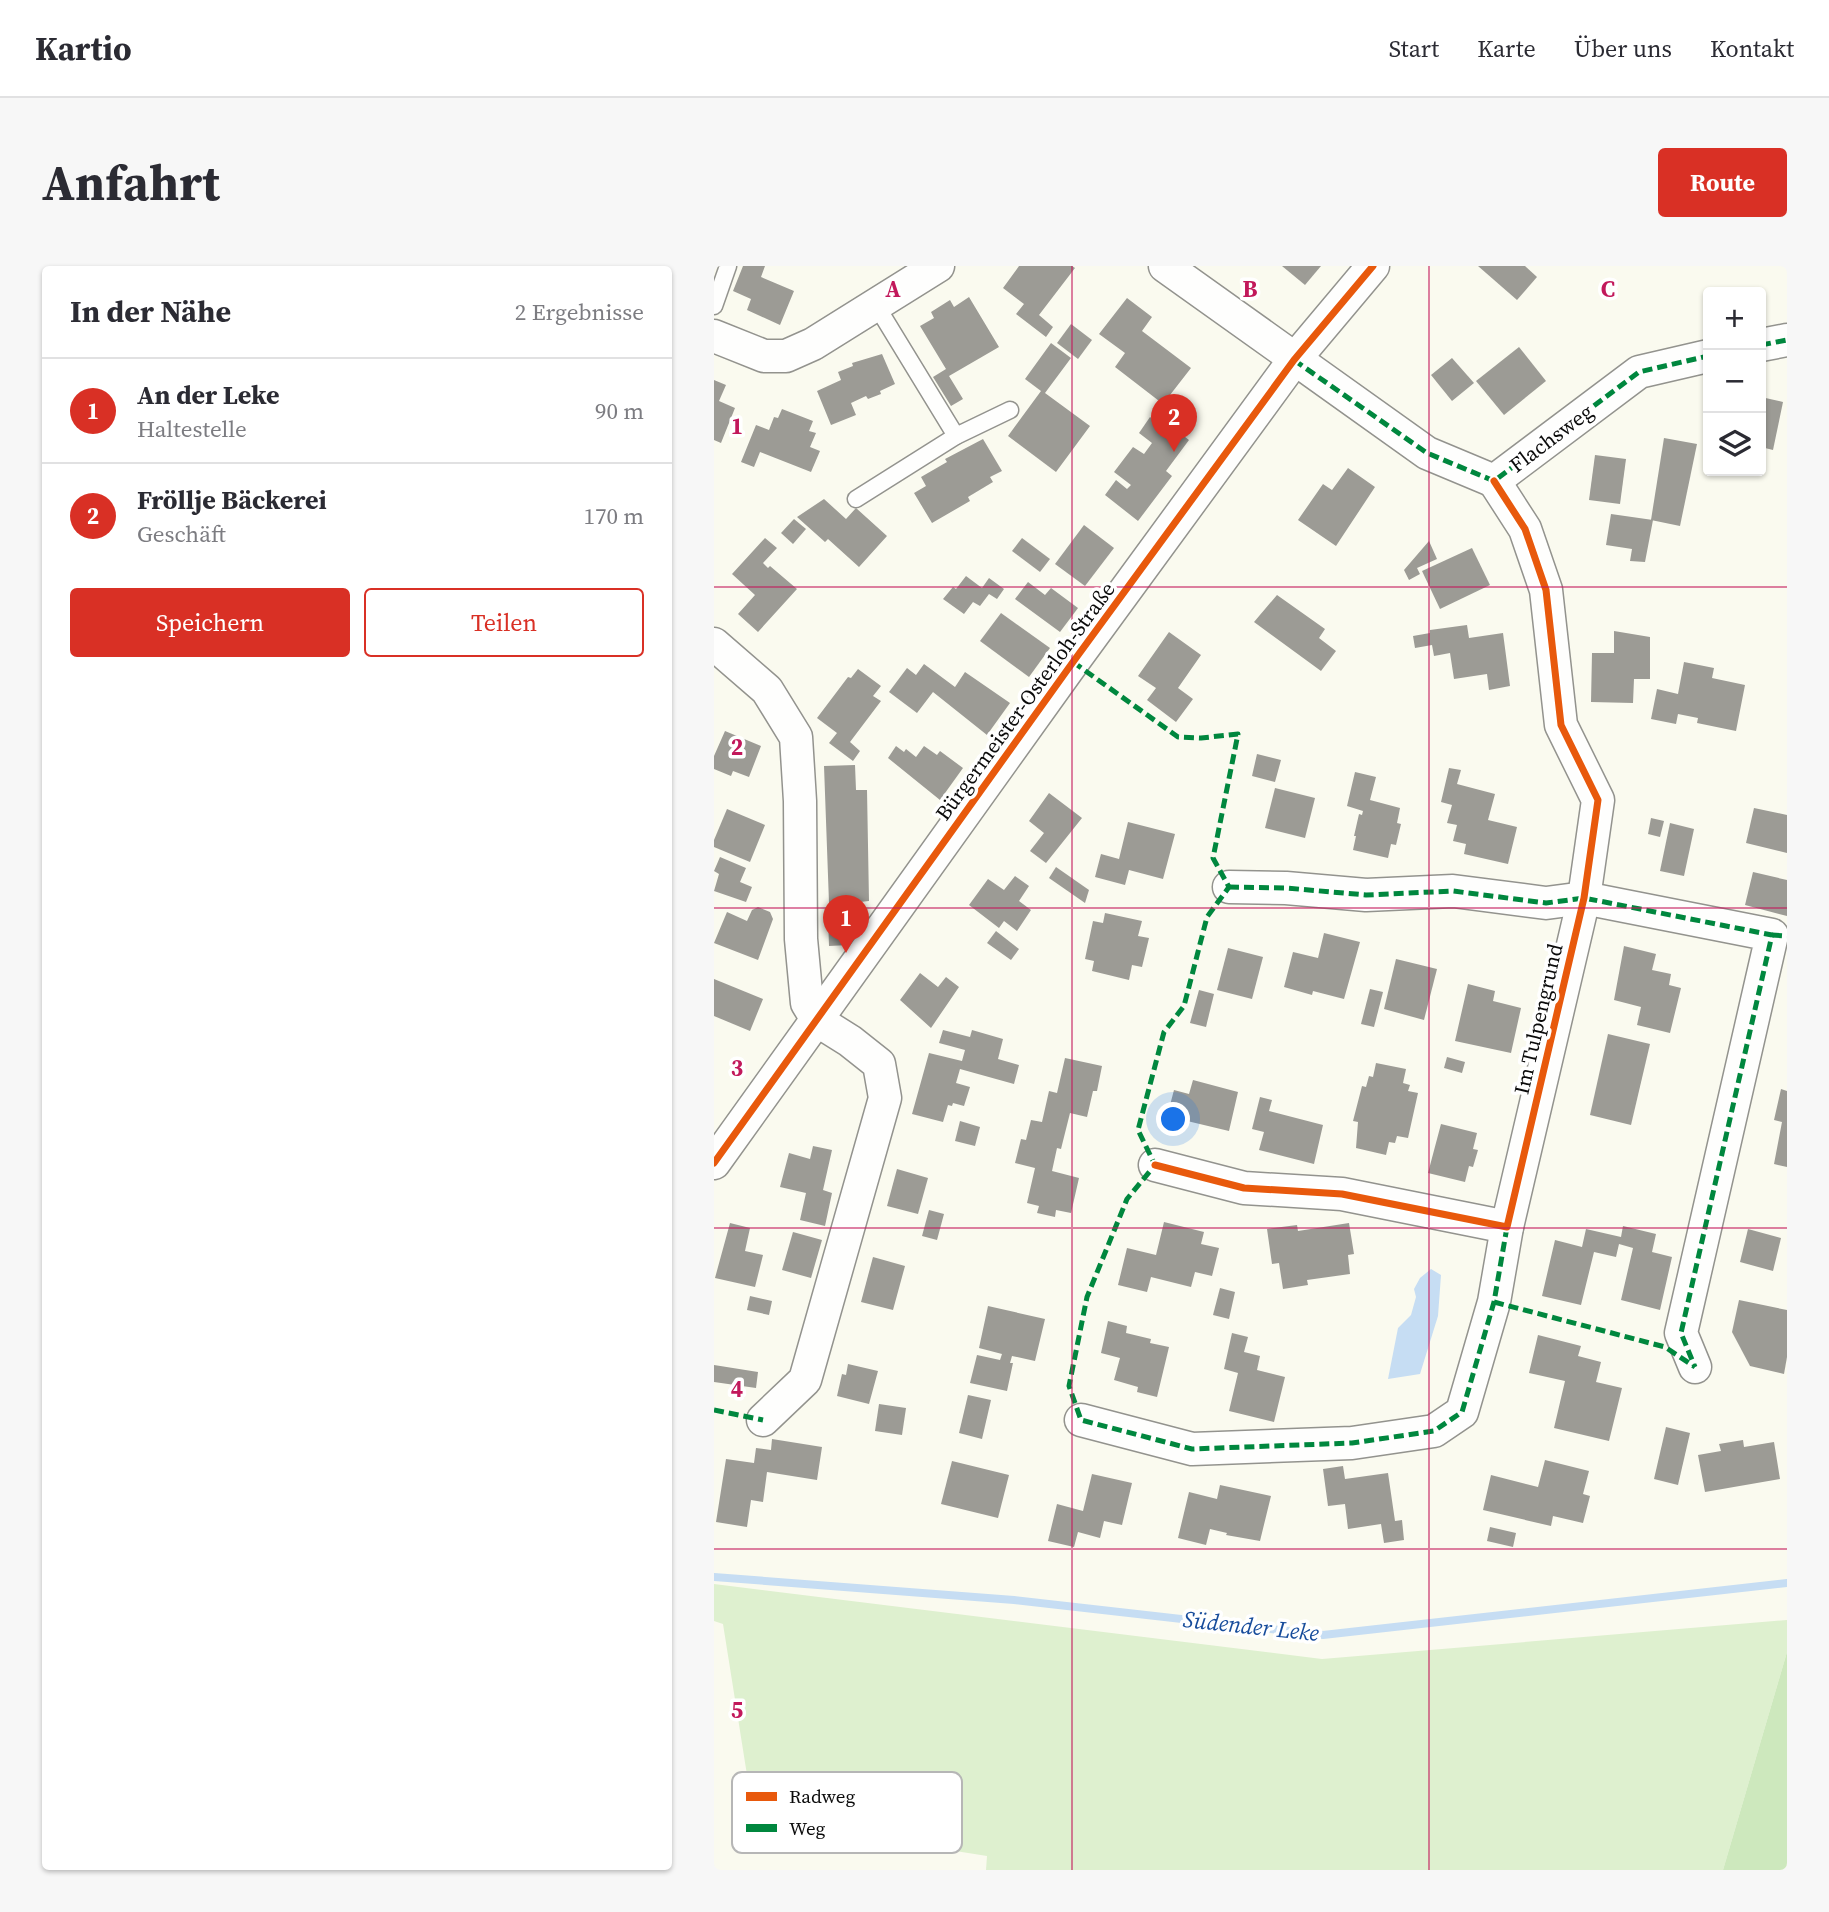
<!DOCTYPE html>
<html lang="de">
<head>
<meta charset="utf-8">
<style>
	:root { --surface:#fff; --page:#f7f7f7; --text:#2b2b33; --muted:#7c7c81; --line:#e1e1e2; --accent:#d93025 }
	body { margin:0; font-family:"Source Serif 4",serif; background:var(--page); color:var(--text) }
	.controls { position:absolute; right:21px; top:21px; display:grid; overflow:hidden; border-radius:7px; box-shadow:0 2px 5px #0004 }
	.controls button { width:63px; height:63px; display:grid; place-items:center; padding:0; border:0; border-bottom:2px solid var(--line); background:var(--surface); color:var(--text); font:35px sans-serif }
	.you { position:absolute; left:460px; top:854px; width:24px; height:24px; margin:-18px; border:5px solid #fff; border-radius:50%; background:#1a73e8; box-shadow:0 0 0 10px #1a73e833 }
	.badge { display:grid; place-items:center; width:46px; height:46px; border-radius:50%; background:var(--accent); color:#fff; font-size:23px; font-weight:700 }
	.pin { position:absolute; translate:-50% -58px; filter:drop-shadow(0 2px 4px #0008) }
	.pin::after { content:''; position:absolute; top:37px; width:24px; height:21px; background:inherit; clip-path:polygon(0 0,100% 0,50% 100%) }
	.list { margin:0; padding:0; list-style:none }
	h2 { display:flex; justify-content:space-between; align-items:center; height:91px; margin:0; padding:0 28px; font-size:30px }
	h2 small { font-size:23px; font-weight:400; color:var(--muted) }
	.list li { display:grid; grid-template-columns:46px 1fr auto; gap:21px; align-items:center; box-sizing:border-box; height:105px; padding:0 28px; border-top:2px solid var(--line) }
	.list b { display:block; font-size:26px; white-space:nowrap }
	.list p { margin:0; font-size:23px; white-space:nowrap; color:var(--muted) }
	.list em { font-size:23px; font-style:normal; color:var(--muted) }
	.actions { display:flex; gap:14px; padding:21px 28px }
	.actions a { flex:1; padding:16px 0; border:2px solid var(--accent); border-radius:7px; text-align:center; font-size:24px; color:var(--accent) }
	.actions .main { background:var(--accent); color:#fff }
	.icon { flex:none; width:38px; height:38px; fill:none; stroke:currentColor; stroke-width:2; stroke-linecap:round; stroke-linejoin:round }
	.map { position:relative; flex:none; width:1073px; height:1604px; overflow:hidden; border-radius:7px }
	header { display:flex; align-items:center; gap:42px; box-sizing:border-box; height:98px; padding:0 35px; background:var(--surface); border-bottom:2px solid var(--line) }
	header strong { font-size:33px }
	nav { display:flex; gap:38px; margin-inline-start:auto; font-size:24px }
	.intro { display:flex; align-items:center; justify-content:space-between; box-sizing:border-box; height:168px; padding:0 42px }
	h1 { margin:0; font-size:49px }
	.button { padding:18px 32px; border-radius:7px; background:var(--accent); color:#fff; font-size:24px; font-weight:700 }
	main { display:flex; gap:42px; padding:0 42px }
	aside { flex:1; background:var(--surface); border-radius:7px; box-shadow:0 2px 5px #0004 }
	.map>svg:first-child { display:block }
</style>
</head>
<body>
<header>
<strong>Kartio</strong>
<nav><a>Start</a><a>Karte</a><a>Über uns</a><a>Kontakt</a></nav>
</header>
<div class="intro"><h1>Anfahrt</h1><a class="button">Route</a></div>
<main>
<aside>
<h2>In der Nähe<small>2 Ergebnisse</small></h2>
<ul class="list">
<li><span class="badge">1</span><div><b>An der Leke</b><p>Haltestelle</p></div><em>90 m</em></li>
<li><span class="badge">2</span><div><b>Fröllje Bäckerei</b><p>Geschäft</p></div><em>170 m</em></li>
</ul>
<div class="actions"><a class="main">Speichern</a><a>Teilen</a></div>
</aside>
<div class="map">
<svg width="1073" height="1604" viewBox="0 0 1073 1604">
	<rect width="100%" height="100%" fill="#fafaef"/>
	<polygon fill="#def0cf" points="0,1318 608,1393 1073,1354 1073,1386 1009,1604 272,1604 273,1590 40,1553 9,1358 0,1355"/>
	<polygon fill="#cde8bd" points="1073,1386 1073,1604 1009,1604"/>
	<polygon fill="#c6ddf3" points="717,1003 727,1009 724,1050 706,1108 674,1113 684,1062 697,1049 702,1031 700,1023 706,1012"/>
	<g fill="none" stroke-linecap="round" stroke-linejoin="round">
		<polyline stroke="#c6ddf3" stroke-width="8" points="0,1311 300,1334 609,1369 1073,1317"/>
	</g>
	<g fill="#9c9b95">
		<polygon points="29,0 51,0 47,11 80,25 66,59 33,44 37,33 19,25"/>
		<polygon points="305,0 358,0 361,2 325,49 339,61 332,71 302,48 310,38 289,22"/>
		<polygon points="568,0 607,0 591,19"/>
		<polygon points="764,0 811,0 823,11 803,34"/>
		<polygon points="255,31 285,81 235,110 249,133 237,140 219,111 232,103 206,60 220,52 217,46 236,34 240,41"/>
		<polygon points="413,32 438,51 428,65 477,102 449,138 401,101 411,87 385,68"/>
		<polygon points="357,58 378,74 364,93 343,77"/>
		<polygon points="337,77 357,92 331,127 376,160 342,206 294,170 327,125 311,113"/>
		<polygon points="805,81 832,115 790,149 762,115"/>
		<polygon points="168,88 181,118 166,125 167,128 154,133 152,130 137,137 142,149 117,159 103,125 127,114 124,106 139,100 138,97"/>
		<polygon points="738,92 760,117 738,135 717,109"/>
		<polygon points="0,114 12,119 5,135 21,142 7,177 0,174"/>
		<polygon points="1047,131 1069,136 1059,184 1047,181"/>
		<polygon points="68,143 99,155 95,165 102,167 96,181 106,185 97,206 46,186 40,201 27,196 42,159 55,164 60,151 64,152"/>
		<polygon points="436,151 450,162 453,157 475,174 452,205 458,210 424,255 391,229 402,214 413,223 417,219 400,206 419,181 430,188 438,177 425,167"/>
		<polygon points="950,172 983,178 966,260 937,254"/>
		<polygon points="269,173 288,205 276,211 279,216 254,231 256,235 218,257 200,227 212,220 207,211 233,196 231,193"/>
		<polygon points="881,189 912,193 906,238 875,234"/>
		<polygon points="634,202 661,221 622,280 584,254 609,218 618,224"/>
		<polygon points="110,233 132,253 142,242 173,270 145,301 114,273 111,276 83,251"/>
		<polygon points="897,248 939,254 931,296 916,295 918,283 892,279"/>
		<polygon points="80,253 92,263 79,278 67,267"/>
		<polygon points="370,259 400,282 371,320 341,298"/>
		<polygon points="51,272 63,282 49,297 54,302 56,300 83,323 44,366 24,348 41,329 18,308"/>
		<polygon points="308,272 336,293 326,306 298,285"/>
		<polygon points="715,275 723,293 703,302 706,308 695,314 690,304"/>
		<polygon points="758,282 776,319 726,343 708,305"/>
		<polygon points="252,310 268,322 275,312 290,323 283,333 275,328 266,340 259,336 250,348 229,333 239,321 242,323"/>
		<polygon points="314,316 331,329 337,322 364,342 346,366 301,333"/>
		<polygon points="563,329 611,363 605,372 622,385 607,405 540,356"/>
		<polygon points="287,347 336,382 315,411 266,375"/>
		<polygon points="753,359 755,372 789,367 796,420 775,424 773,408 740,413 736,387 720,390 718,379 701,382 699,370 716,367 716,364"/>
		<polygon points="900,365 936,371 936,413 920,413 919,437 877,436 878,387 900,387"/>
		<polygon points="455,366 487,389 464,422 479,433 462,456 433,434 442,422 424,410"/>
		<polygon points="970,396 1000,402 998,412 1031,419 1022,465 983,457 984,452 964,448 962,458 937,453 943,423 964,428"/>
		<polygon points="210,398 241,421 251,406 296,437 273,469 219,426 203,447 175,426 193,402 202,409"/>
		<polygon points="144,403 167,420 159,430 167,435 136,476 146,485 139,495 115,477 123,467 103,452 134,411 137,412"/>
		<polygon points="11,465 47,480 35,511 19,505 17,510 0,503 0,490"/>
		<polygon points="182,480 190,486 192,483 202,491 210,480 223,489 226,485 249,502 226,534 174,492"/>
		<polygon points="543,488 567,494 561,516 538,510"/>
		<polygon points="141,499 142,524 153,524 155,635 146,636 148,660 134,661 135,679 115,680 114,650 122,649 121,637 115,637 110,500"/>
		<polygon points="735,502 747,504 743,518 781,528 774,554 803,561 794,598 750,588 752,578 739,575 743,559 733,557 738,539 727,536"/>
		<polygon points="641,506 662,511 656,534 686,542 683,557 687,558 682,579 677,578 674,592 639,584 642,570 640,570 645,548 648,549 649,545 633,540"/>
		<polygon points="561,522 601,532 591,572 551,562"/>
		<polygon points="335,527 368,552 332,597 316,585 330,567 315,555"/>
		<polygon points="1040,542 1073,549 1073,587 1032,577"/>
		<polygon points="13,543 51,559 36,596 0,581 0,574"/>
		<polygon points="937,552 950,555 946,571 934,568"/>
		<polygon points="414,556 461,568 449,613 415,604 411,619 381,611 387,588 405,593"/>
		<polygon points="956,557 980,563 970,610 946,605"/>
		<polygon points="6,591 32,602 26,616 38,621 32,636 0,625 5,608 0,605"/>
		<polygon points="342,601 375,624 371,637 335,612"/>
		<polygon points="1039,606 1073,614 1073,650 1031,639"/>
		<polygon points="301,610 315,620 305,635 317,644 303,665 290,655 285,662 255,639 274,613 290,624"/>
		<polygon points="44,641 56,646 59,653 44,694 0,677 13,646 33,655 38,644"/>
		<polygon points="391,647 428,655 424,670 435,672 428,701 418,699 415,714 378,705 380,695 371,693 379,655 389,657"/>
		<polygon points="282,665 305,683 297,694 273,677"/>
		<polygon points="610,667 646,676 630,733 599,725 598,729 570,721 579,686 604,692"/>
		<polygon points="910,680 942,688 938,704 957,708 955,719 967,722 956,767 923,759 927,741 900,734"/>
		<polygon points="514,682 549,691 538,733 503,724"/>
		<polygon points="682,693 723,703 710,754 670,743"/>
		<polygon points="206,707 224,721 232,711 245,721 217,762 186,734"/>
		<polygon points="0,713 49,733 36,765 0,750"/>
		<polygon points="754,718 781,725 779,735 807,742 797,787 741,775"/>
		<polygon points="656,723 669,726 660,761 647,758"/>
		<polygon points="485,724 500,728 492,761 476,757"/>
		<polygon points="229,764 256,771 258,764 289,773 284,793 305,799 300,818 246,803 242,817 256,821 250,840 239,837 238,840 234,839 229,856 198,848 215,787 248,795 251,784 225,777"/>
		<polygon points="894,768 936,778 917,859 876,849"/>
		<polygon points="733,791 751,796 748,807 730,802"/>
		<polygon points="351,792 388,800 383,825 379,825 373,851 356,847 347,883 343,882 338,905 365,912 357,947 342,944 341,951 323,947 325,940 313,937 321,902 301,897 307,873 312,874 317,854 328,856 335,825 343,827"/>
		<polygon points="662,797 692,803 689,817 696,819 694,825 704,827 694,872 683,870 681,877 675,876 672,889 642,882 644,856 639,855 648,820 652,821 655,810 659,811"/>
		<polygon points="479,814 524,826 515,865 469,854 467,862 451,858 460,824 475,828"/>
		<polygon points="1067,823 1073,825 1073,901 1060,898 1068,856 1060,854"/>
		<polygon points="546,831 558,834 555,845 609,859 600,898 545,884 550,866 538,863"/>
		<polygon points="246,855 266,861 261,880 241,875"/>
		<polygon points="727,858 763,867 759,883 764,884 759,901 755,900 751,916 714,907"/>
		<polygon points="99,880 118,884 109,924 118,927 111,960 86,954 92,927 66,921 75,887 96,893"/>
		<polygon points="183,903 214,912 204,948 173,940"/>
		<polygon points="215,944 230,948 223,974 208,970"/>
		<polygon points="450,956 490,966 487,978 505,982 498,1010 481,1006 477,1021 437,1011 433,1026 404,1019 413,982 442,989"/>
		<polygon points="16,957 36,962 31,985 49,989 41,1021 1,1012"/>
		<polygon points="635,957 640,988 634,989 636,1008 593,1014 594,1019 569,1023 565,997 558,998 553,963 583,959 584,965"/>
		<polygon points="909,960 942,968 938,986 958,991 946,1044 907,1034 919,982 905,978 902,991 880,986 867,1039 828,1030 841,974 868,981 872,963 907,971"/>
		<polygon points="1034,963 1067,972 1059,1005 1026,996"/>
		<polygon points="79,966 108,974 97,1012 68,1004"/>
		<polygon points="159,991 191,1000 179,1044 147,1036"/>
		<polygon points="506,1022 521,1026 515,1053 499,1049"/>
		<polygon points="36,1030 58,1035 55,1049 33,1044"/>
		<polygon points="1025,1034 1073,1044 1073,1091 1070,1108 1036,1100 1018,1066"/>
		<polygon points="274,1040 331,1053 321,1095 298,1090 296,1097 299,1097 293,1125 256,1117 263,1089 286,1094 288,1088 265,1082"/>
		<polygon points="394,1055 413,1060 412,1067 437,1073 436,1077 455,1081 443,1131 423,1126 424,1121 400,1114 406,1092 387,1087"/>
		<polygon points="518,1067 534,1071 530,1086 546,1090 543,1104 571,1111 560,1156 515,1145 524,1107 510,1103"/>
		<polygon points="824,1069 867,1080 864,1090 887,1096 882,1116 908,1122 895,1175 840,1162 851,1115 815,1107"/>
		<polygon points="134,1098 164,1105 155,1138 123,1130 128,1108 132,1109"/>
		<polygon points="0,1099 44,1106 42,1122 0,1116"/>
		<polygon points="254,1129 277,1134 268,1173 245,1167"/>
		<polygon points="165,1138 192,1142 188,1169 161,1165"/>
		<polygon points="952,1161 976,1167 964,1219 940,1213"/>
		<polygon points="58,1173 108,1181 103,1214 53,1206 49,1236 37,1234 33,1261 2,1256 12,1193 40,1197 42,1182 57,1184"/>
		<polygon points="1029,1174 1030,1181 1060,1176 1066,1213 991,1226 984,1189 1007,1185 1005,1178"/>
		<polygon points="831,1194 875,1205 869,1228 876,1230 869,1257 839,1250 837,1260 769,1244 777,1209 824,1221"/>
		<polygon points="238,1195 295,1209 284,1252 227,1238"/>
		<polygon points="629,1200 631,1213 674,1207 681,1255 688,1254 690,1274 670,1277 667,1258 634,1263 631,1238 614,1240 609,1203"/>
		<polygon points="378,1208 418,1217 408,1259 390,1255 386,1272 364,1266 360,1281 334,1275 343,1238 369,1245"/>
		<polygon points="506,1219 557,1230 546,1275 512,1269 513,1267 496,1263 492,1279 464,1272 475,1226 503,1233"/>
		<polygon points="776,1261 802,1267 799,1281 773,1275"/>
	</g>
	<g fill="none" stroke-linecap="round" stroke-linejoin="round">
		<g stroke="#93938e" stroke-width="19">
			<g id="lane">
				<polyline points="162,39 242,170"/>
				<polyline points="0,40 14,0"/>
				<polyline points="142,233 242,170 296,144"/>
			</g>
		</g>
		<g stroke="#93938e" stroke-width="35">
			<g id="street">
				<polyline points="451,0 713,187 780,215 925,106 994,90"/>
				<polyline points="0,70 50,90 72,90 99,78 224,0"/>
				<polyline points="1047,79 1073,74"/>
				<polyline points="0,378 53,424 82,471 86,535 87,673 93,737 104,755 136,775 165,798 171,832 91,1114 49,1154"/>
				<polyline points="515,621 572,622 652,629 739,625 832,637 870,632 1058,669 967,1067 981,1101"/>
				<polyline points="0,897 359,396 580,94 659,0"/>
				<polyline points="441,899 530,922 628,928 793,961 870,632 884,534 847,459 832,324 811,263 780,215"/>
				<polyline points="367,1154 478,1183 638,1177 720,1165 748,1146 780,1036 793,961"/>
			</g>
		</g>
		<use href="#lane" stroke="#fefefd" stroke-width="16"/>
		<use href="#street" stroke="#fefefd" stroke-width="32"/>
		<g stroke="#00873e" stroke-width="5" stroke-dasharray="10 5" stroke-linecap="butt">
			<polyline points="1047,79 1073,74"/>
			<polyline points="580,94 713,187 780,215 925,106 994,90"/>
			<polyline points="359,396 464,471 487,472 524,468 499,592 515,621 493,651 470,740 450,766 424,864 441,899 413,933 373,1031 355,1120 367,1154 478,1183 638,1177 720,1165 748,1146 780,1036 793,961"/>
			<polyline points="515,621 572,622 652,629 739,625 832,637 870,632 1058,669 967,1067 981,1101"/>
			<polyline points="1058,669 1073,670"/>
			<polyline points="780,1036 951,1081 981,1101"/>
			<polyline points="0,1144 49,1154"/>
		</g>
		<g stroke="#fff" stroke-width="11">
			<g id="cycleway">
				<polyline points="0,897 359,396 580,94 659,0"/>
				<polyline points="441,899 530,922 628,928 793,961 870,632 884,534 847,459 832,324 811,263 780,215"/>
			</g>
		</g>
		<use href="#cycleway" stroke="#e8590c" stroke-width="7"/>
	</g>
	<path fill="none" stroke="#c2185b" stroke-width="2" stroke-opacity="0.55" d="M 358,0 L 358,1604M 715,0 L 715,1604M 0,321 L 1073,321M 0,642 L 1073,642M 0,962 L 1073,962M 0,1283 L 1073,1283"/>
	<g text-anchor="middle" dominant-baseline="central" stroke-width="7" stroke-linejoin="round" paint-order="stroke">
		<g font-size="21" fill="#0b0b0b" stroke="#fff">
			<text transform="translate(837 172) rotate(-37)">Flachsweg</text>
			<text transform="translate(311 435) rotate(-54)">Bürgermeister-Osterloh-Straße</text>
			<text transform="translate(824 753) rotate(-77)">Im Tulpengrund</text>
		</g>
		<g font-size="23" font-style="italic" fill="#174c9b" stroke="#fff">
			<text transform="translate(537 1360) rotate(6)">Südender Leke</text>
		</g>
	</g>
	<rect x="18" y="1506" width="230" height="81" rx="10" fill="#fff" stroke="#b6b6b6" stroke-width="2"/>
	<rect x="32" y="1526" width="31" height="9" fill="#e8590c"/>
	<rect x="32" y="1558" width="31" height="8" fill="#00873e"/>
	<g font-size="19" fill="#0b0b0b">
		<text x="75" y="1537">Radweg</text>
		<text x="75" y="1569">Weg</text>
	</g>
	<g font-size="23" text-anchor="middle" font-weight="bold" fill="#c2185b" stroke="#fff" stroke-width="7" stroke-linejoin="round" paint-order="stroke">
		<text x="179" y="31">A</text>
		<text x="536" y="31">B</text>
		<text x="894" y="31">C</text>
		<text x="23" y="168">1</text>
		<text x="23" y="489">2</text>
		<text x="23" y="810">3</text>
		<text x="23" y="1131">4</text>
		<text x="23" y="1452">5</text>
	</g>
</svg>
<div class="controls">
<button>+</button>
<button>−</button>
<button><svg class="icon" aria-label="layers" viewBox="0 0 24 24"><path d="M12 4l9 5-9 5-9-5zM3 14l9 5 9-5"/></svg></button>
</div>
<div class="you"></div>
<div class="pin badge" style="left:132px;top:687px">1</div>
<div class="pin badge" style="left:460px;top:186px">2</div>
</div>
</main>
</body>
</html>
